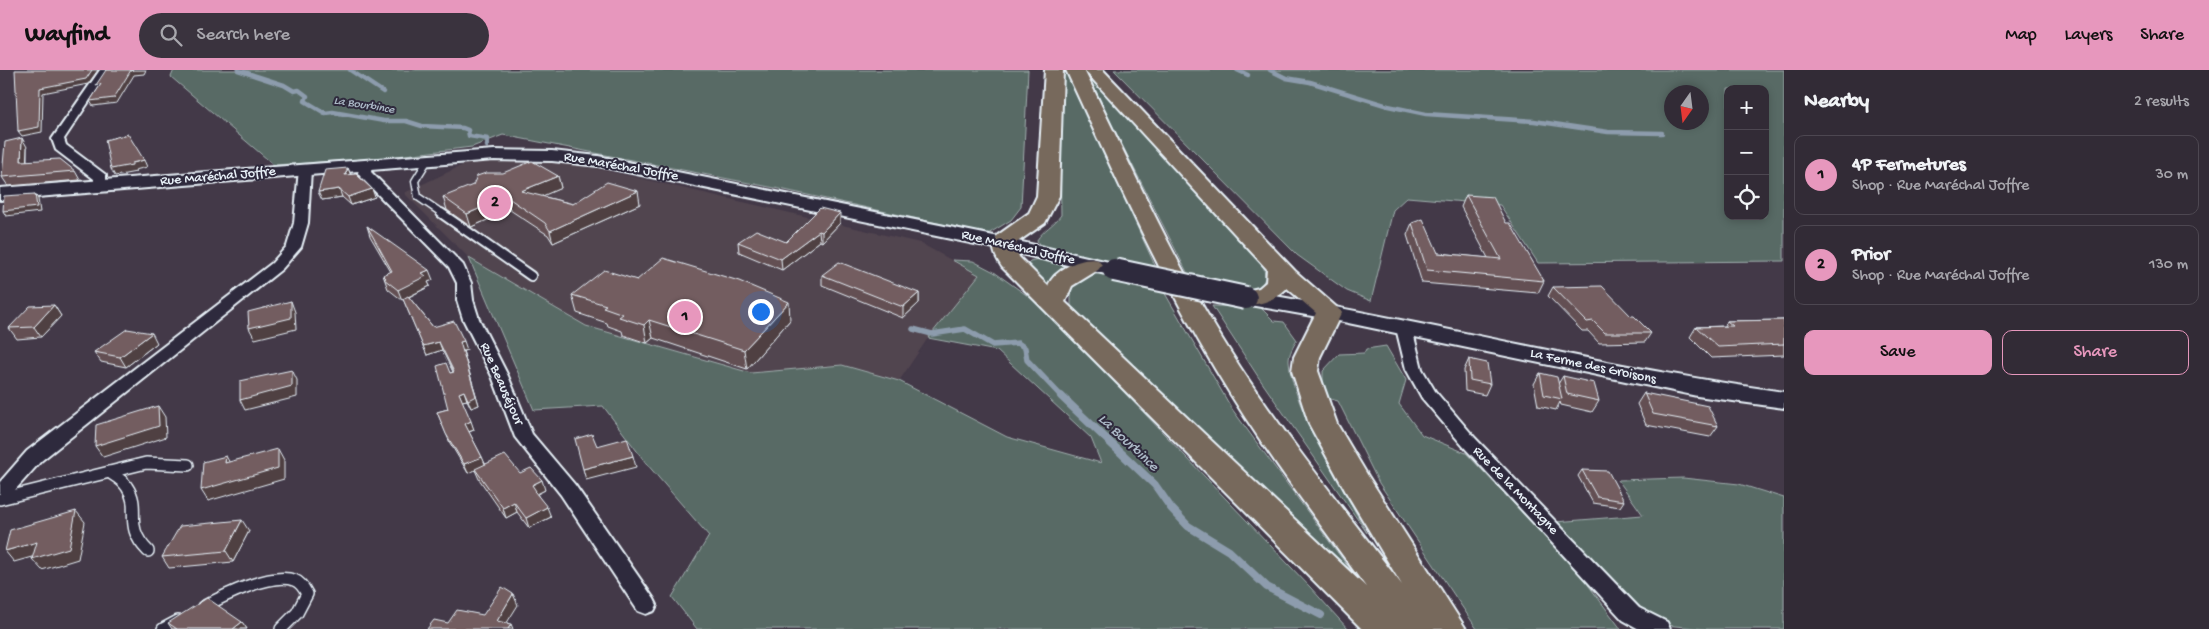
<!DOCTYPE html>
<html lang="en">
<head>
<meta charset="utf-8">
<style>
	:root { --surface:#322b36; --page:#3a333e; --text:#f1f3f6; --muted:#a8a7ad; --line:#4d4751; --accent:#e797bd }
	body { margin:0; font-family:"Gochi Hand",sans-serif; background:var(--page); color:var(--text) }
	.controls { position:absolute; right:15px; top:15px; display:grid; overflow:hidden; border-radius:10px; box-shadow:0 2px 8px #0003 }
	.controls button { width:45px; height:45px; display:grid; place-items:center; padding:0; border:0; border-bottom:1px solid var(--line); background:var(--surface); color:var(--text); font:25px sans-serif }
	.compass { position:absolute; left:1664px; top:15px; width:45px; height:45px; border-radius:50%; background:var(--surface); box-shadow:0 2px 8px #0003; rotate:194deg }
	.you { position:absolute; left:760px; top:241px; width:18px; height:18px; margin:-12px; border:4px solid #fff; border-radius:50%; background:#1a73e8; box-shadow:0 0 0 8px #1a73e833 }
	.badge { display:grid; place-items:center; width:32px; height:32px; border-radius:50%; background:var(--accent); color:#111; font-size:16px; font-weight:700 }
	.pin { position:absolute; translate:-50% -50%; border:2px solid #fff; box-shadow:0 1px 5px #0006 }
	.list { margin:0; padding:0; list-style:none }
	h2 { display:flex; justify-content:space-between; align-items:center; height:65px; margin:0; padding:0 20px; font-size:21px }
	h2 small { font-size:16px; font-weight:400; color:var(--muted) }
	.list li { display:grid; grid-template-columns:32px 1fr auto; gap:15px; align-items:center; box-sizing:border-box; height:80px; margin:0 10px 10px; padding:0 10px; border:1px solid var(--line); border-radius:10px }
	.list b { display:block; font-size:19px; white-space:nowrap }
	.list p { margin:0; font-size:16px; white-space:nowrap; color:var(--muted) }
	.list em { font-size:16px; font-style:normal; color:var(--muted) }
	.actions { display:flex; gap:10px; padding:15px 20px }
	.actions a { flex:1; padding:11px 0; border:1px solid var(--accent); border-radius:10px; text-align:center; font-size:18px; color:var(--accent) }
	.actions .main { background:var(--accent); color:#111 }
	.icon { flex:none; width:28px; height:28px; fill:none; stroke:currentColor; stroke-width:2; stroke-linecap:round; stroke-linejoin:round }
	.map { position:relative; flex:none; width:1784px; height:559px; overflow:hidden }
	header { display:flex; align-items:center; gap:30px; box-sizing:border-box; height:70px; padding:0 25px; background:var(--accent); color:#111 }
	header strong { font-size:24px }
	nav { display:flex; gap:28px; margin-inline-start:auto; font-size:18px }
	.search { width:350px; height:45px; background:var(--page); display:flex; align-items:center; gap:12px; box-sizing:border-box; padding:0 18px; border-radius:28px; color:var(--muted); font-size:19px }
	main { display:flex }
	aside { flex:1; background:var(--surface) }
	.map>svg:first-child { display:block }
</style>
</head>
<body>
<header>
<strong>Wayfind</strong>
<div class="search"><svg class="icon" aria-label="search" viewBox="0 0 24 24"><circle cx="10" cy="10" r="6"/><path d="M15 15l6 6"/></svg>Search here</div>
<nav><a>Map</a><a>Layers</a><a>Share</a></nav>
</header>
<main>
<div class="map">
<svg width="1784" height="559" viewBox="0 0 1784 559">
	<rect width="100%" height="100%" fill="#433948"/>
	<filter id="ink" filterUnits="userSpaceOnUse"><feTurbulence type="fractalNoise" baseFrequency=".02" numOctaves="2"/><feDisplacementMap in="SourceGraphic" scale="10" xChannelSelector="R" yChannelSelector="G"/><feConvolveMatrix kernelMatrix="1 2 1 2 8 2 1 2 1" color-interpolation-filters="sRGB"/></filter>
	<g filter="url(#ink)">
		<polygon fill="#51444f" points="502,90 568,94 604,100 920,173 979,205 928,268 899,311 842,295 751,303 586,256 469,188 404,123 465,94"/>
		<g fill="#586b65" stroke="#a0aeae" fill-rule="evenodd">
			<polygon points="174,0 1028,0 1021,137 1011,150 988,164 780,119 503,65 472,77 380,88 274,95 171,7"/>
			<path d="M 1059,0 L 1065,0 L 1158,202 L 1040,177 L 1037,170 C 1043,160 1054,155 1061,145 Z"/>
			<path d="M 1114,0 L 1784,0 L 1784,191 L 1538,193 L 1500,135 L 1407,127 L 1393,140 L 1371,231 L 1347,221 L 1297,185 ZM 1728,19 L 1765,19 L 1765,146 L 1728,146 ZM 1672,22 L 1702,22 L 1702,52 L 1672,52 Z"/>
			<polygon points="1089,10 1096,11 1263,187 1265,208 1261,217 1250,221 1190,208"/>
			<polygon points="469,188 586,256 751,303 842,295 899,311 1007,367 1101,393 1091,368 997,281 928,268 979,205 952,190 973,191 994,202 1042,236 1310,517 1348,559 697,559 672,527 709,466 646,393 603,336 534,340"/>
			<polygon points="1038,189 1070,196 1049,220 1027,195 1030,191"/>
			<polygon points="1101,203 1163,220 1232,339 1371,528 1071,239 1071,219 1083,208"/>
			<path d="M 1212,236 L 1260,237 L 1274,251 L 1284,252 L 1297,270 C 1293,277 1289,283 1289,291 C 1290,332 1346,424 1367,463 L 1259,308 Z"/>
			<polygon points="1386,276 1406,310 1399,334 1422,365 1466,383 1580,504 1621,559 1477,559 1379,413 1338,331 1323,327 1323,301 1339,284 1364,283 1366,279"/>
			<polygon points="1683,408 1739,414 1784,428 1784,559 1706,559 1665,555 1627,527 1555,452 1643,445 1618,410"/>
		</g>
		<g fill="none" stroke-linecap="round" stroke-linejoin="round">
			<g stroke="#8d9cad" stroke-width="4.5">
				<polyline points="238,0 284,15 294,21 299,20 307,26 305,31 325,43 333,42 384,51 406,51 422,56 463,58 468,60 469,66 488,69 487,76"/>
				<polyline points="350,0 383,22"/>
				<polyline points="1237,0 1248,5"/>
				<polyline points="1270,0 1286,8 1310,12 1388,36 1426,44 1534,51 1608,62 1662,63"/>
			</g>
			<polyline stroke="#8d9cad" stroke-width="5.5" points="913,259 932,264 965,259 993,275 1018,273 1025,278 1027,290 1062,327"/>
			<polyline stroke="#8d9cad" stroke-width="8" points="1061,326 1155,415 1171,438 1188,456 1229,481 1267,517 1321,545"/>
			<g stroke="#e8f1f8" stroke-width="9">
				<polyline id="service-far2" points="428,90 415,111 418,127 443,144"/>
			</g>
			<g stroke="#e8f1f8" stroke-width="12">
				<polyline id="service-far1" points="441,143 531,206"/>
			</g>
			<g stroke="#e8f1f8" stroke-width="14">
				<g id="service">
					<path d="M 109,402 C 115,406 123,410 127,417 C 142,439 122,455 148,481"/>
					<polyline points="0,429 146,393 188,395"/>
					<path d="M 203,537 C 223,526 271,502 294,510 C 300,512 304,518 307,524 L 297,543 L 281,559"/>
					<polyline points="163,559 178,551"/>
				</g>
			</g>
			<g stroke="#e8f1f8" stroke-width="4">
				<g id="minor">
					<polygon points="100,0 110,0 64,69 66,75 106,105 106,117 100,121 94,117 94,109 56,80 52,69"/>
					<polygon points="366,91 372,95 371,102 463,195 471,213 473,230 479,249 508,306 532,364 575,415 654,529 657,535 654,541 646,544 638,541 561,425 515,367 492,306 463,249 457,230 457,213 449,197 360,106 358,103 360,95"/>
					<polygon points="305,95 311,99 308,153 301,177 282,199 41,391 7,429 0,431 0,412 27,381 272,193 287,176 294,153 299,99"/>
					<polygon points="1404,253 1412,258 1422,299 1435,321 1475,368 1639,538 1667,552 1670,559 1639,559 1623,550 1463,376 1422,328 1406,299 1396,258"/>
				</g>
			</g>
			<g stroke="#e8f1f8" stroke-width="4">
				<g id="secondary">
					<polygon points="494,80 552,81 598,86 1004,168 1122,195 1125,200 1122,205 1114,206 1004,180 598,96 552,91 494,90 0,130 0,118"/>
					<path d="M 1246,221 C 1426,251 1603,297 1784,322 L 1784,338 L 1697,326 L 1329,249 L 1238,233 L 1235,228 L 1238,223 Z"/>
				</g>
			</g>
			<g stroke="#e8f1f8" stroke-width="4">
				<path id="primary" d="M 1045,0 L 1063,0 L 1059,126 L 1045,153 L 1016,173 L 1019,187 L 1048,216 C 1054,200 1082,186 1098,190 L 1102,195 L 1098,200 L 1072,216 L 1065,232 L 1366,517 C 1314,446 1260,375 1215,299 C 1158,203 1113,101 1066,0 L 1084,0 C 1133,100 1179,204 1240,297 C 1290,373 1347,443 1402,515 L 1346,422 L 1309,354 L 1292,301 L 1294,287 L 1316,243 L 1287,218 C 1274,231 1255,238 1237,233 L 1234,228 L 1237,223 L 1259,218 L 1266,212 L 1267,199 L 1084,0 L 1103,0 L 1295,201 L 1342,242 L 1320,287 L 1318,301 L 1337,354 L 1368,406 L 1466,559 L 1362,559 L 1002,197 C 995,186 990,177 998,165 L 1029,143 L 1037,126 Z"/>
			</g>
			<use href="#service-far2" stroke="#2f2a3d" stroke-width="6"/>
			<use href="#service-far1" stroke="#2f2a3d" stroke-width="8"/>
			<use href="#service" stroke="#2f2a3d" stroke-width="11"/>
			<use href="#minor" fill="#2f2a3d" fill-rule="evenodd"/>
			<use href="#secondary" fill="#2f2a3d" fill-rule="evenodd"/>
			<use href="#primary" fill="#77695c" fill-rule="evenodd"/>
			<g stroke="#e8f1f8" stroke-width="26" stroke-linecap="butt">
				<polyline id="secondary-bridge" points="1114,200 1246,228"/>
			</g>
			<use href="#secondary-bridge" stroke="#2f2a3d" stroke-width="22"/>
		</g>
		<g fill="#635053" stroke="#e8f1f8">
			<polygon points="27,77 27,91 75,101 80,110 8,116 2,107"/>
			<polygon points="348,98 351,105 375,127 351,135 342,127 322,130"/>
			<polygon points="558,106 561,118 541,126 573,134 640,134 553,173 548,165 510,140 471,157 447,140 443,127"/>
			<polygon points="1466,125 1506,153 1544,211 1538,223 1422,213 1407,165 1412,153 1438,183 1488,188 1461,137"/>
			<polygon points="840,153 822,172 820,171 782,200 739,182 738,172 786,172"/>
			<polygon points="367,156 433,210 428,212 430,216 409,227 433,257 467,280 463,281 479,335 471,338 467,330 462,331 474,360 469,362 482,387 485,394 520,403 545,420 537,424 551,447 529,458 517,442 506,448 479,409 475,400 468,403 450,373 437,342 448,339 450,303 453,302 442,280 427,285 403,229 402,230 388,219 383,205 391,202 370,166"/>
			<polygon points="822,205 919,223 919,233 903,248 822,215"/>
			<polygon points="637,210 790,250 747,299 653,268 647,273 623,265 622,261 608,256 607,253 577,243 572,225"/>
			<polygon points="1553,217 1631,246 1651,263 1645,272 1599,273 1588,261 1582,261 1548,226"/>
			<polygon points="54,235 61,246 41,267 17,269 9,258"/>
			<polygon points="1784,250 1784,285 1711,288 1690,267 1696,257 1724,256 1727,251"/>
			<polygon points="157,273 126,297 101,292 94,282"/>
			<polygon points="1469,289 1490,314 1485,325 1465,321 1464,300"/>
			<polygon points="1540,303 1558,314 1563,306 1599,331 1592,342 1561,335 1560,332 1556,340 1538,336 1534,314"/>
			<polygon points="1644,323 1718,356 1710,367 1646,355 1637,334"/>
			<polygon points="1582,400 1624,431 1620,437 1593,433 1578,406"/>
			<polygon points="249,461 233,492 169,498 162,487"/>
			<polygon points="242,552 247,559 172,559 168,553"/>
		</g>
		<g fill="#504143" stroke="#e8f1f8">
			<polygon points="92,0 98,0 88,14 43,23 42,62 22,66 18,61 40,18"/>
			<polygon points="131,0 146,0 144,4 134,5 117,33 93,36 90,31"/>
			<polygon points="22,68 27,77 26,100 21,91"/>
			<polygon points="144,90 147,97 135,100 136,102 115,106 111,99"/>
			<polygon points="348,98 351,106 345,105"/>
			<polygon points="558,106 561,118 524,134 521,121"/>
			<polygon points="339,119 342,127 322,130 318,122"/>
			<polygon points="372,119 375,127 351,135 348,127"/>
			<polygon points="638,121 640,134 553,173 550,161"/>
			<polygon points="35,124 38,129 40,142 6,146 3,141"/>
			<polygon points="507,127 510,140 471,157 467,144"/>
			<polygon points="840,143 840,153 822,172 822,162"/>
			<polygon points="819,161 820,171 782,200 781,189"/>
			<polygon points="429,200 433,210 428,212 430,216 402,230 398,220 422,203"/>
			<polygon points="919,223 919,233 903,248 903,237"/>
			<polygon points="291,231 295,242 296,259 255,269 249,258"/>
			<polygon points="789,232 790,250 747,299 744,280"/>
			<polygon points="54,235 61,246 41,267 34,257"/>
			<polygon points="649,250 653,268 647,273 644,255"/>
			<polygon points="152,263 157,273 126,297 120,287"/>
			<polygon points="464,271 467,280 463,281 479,335 471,338 468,330 460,272"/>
			<polygon points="439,272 442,280 427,285 423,276"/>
			<polygon points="292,300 297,310 297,327 245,340 240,330"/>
			<polygon points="464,321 467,330 462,331 459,323"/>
			<polygon points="158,336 165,347 166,367 103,387 95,376"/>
			<polygon points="471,351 474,360 468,362 465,354"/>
			<polygon points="278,379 284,390 284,409 208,431 201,420"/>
			<polygon points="226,386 232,397 225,393"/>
			<polygon points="633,386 636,397 586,410 583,399"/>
			<polygon points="482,387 486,396 468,403 464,394"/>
			<polygon points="542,410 545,420 537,424 540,430 538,431 532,415"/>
			<polygon points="514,432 517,442 506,448 503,438"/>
			<polygon points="547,437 551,447 529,458 526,448"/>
			<polygon points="76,441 85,452 78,489 42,500 32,489"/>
			<polygon points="242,450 249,461 233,492 226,481"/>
			<polygon points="37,472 46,483 14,492 5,481"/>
			<polygon points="513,524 518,535 503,559 497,551"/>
			<polygon points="242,552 247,559 233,559"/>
			<polygon points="511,554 513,559 508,559"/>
		</g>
		<g fill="#735d60" stroke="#e8f1f8">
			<polygon points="15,0 92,0 86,9 40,18 39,57 18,61"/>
			<polygon points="106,0 133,0 131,0 114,28 90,31 101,14 96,15"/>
			<polygon points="128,64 144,90 132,93 132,95 111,99 105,70"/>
			<polygon points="22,68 21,91 60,89 75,101 2,107 5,72"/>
			<polygon points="532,91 558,106 521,121 573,134 607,112 638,121 550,161 545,153 507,127 467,144 443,127 473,115 477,106 486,103 503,103"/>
			<polygon points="348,98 345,105 356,104 372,119 348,127 339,119 318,122 325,100"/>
			<polygon points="35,124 37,137 3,141 4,126"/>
			<polygon points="1466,125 1493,127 1506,153 1510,153 1544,211 1427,200 1412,153 1423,149 1438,183 1501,189"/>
			<polygon points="820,138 840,143 822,162 819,161 781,189 738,172 756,160 786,172"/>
			<polygon points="367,156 429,200 422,203 426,206 398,220 384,209 386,208 383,205 392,201"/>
			<polygon points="663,188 739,211 789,232 744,280 649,250 644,255 619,247 623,244 603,237 606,235 572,225 604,200 637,210"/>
			<polygon points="839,192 919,223 903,237 822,205"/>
			<polygon points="1602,216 1631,246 1634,246 1651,263 1605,263 1593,251 1587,252 1553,217"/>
			<polygon points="408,226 433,257 454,251 464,271 460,272 476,326 468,330 464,321 459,323 471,351 465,354 482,387 464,394 446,364 437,342 448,339 437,296 446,293 450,303 454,302 439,272 423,276 403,229"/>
			<polygon points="291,231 291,248 249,258 248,242"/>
			<polygon points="54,235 34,257 9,258 30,236"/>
			<polygon points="1784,250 1784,274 1718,277 1696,257 1733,256 1727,251"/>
			<polygon points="127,259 152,263 120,287 94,282"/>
			<polygon points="1469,289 1487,293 1490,314 1470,310"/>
			<polygon points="292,300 292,316 240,330 240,311"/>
			<polygon points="1540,303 1557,307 1562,329 1544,325"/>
			<polygon points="1563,306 1594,313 1599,331 1567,324"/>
			<polygon points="1644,323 1708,336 1718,356 1653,344"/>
			<polygon points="158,336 159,356 95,376 96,355"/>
			<polygon points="592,364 597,376 627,368 633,386 583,399 575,369"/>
			<polygon points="278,379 278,398 201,420 203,392 226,386 225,393"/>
			<polygon points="505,385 520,403 531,398 542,410 532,415 536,421 535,422 547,437 526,448 514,432 503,438 475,399"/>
			<polygon points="1582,400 1608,401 1624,431 1597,427"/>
			<polygon points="76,441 69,478 32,489 37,472 5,481 10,460"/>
			<polygon points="242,450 226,481 162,487 180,456"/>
			<polygon points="502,517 513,524 497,551 511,554 508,559 427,559 434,550 448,553 457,540 483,545"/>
			<polygon points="207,528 242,552 233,559 177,559 168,553"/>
		</g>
	</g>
	<g text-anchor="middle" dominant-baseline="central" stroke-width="4" stroke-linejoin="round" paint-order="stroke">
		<g font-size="12" font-style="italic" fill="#abb8c6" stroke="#2f2a3d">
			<text transform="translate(364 36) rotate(9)">La Bourbince</text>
		</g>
		<g font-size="14" fill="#e8f1f8" stroke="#2f2a3d">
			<text transform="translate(621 97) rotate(10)">Rue Maréchal Joffre</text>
			<text transform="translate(218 107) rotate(-5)">Rue Maréchal Joffre</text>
			<text transform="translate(1018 178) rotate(13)">Rue Maréchal Joffre</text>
			<text transform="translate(1593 297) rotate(12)">La Ferme des Groisons</text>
			<text transform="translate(501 314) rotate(66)">Rue Beauséjour</text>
			<text transform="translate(1515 421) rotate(46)">Rue de la Montagne</text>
		</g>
		<g font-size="15" font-style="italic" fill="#abb8c6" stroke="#2f2a3d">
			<text transform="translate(1128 373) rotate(43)">La Bourbince</text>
		</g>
	</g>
</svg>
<div class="controls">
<button>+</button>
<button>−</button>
<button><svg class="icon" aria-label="locate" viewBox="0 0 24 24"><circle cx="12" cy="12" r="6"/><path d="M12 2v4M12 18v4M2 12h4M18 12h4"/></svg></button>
</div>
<svg class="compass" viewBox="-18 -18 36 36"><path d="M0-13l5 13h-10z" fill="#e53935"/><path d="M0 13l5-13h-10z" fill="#a8a7ad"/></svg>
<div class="you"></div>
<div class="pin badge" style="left:685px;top:247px">1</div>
<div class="pin badge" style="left:495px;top:133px">2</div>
</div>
<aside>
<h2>Nearby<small>2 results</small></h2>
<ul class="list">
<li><span class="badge">1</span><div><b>4P Fermetures</b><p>Shop · Rue Maréchal Joffre</p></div><em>30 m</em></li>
<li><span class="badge">2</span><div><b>Prior</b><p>Shop · Rue Maréchal Joffre</p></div><em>130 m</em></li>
</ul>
<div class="actions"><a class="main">Save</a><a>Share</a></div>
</aside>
</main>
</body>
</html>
